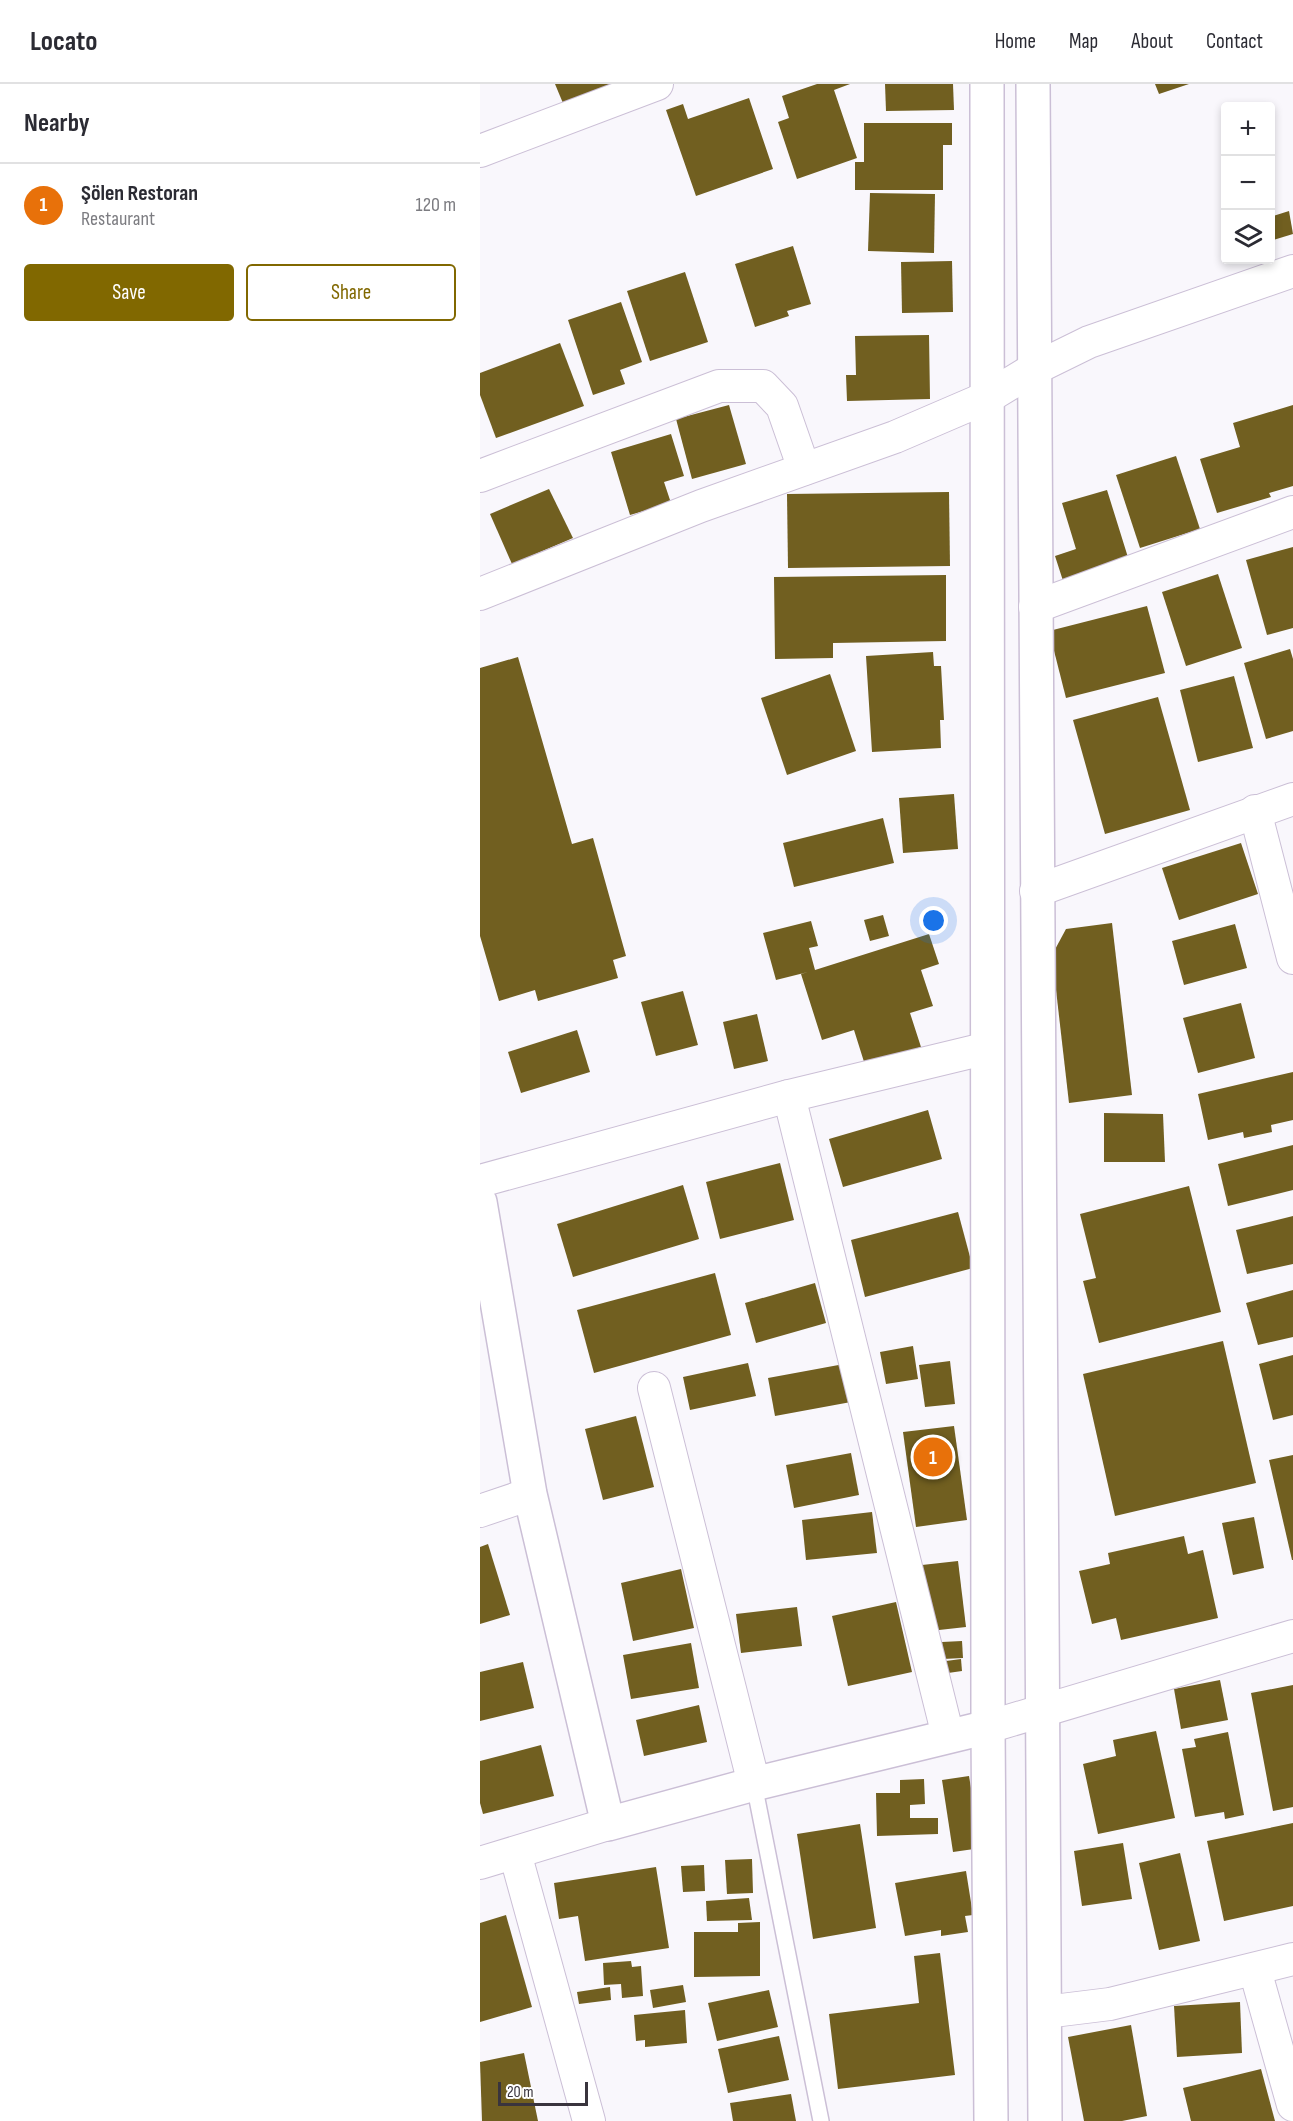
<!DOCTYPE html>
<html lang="en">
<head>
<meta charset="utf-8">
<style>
	:root { --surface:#fff; --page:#f2f2f3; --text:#2b2b33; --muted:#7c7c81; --line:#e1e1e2; --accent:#816800 }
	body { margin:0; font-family:"Sofia Sans Condensed",sans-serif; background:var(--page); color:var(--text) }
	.controls { position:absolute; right:18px; top:18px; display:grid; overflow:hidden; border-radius:6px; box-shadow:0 3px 9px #0003 }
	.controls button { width:54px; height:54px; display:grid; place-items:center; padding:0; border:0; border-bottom:2px solid var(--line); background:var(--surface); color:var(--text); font:30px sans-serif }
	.scale { position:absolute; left:18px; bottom:15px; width:90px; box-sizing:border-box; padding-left:6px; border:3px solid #39343d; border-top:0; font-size:16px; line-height:21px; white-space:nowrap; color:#39343d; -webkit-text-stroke:4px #fff; paint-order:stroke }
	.you { position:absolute; left:454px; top:837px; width:21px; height:21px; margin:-15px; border:4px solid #fff; border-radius:50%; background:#1a73e8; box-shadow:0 0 0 9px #1a73e833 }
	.badge { display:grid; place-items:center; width:39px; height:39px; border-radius:50%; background:var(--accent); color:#fff; font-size:20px; font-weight:700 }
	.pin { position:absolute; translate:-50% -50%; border:3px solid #fff; box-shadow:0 2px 6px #0006 }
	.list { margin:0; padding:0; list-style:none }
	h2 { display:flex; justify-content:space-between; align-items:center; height:78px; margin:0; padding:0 24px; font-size:26px }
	h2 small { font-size:20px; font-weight:400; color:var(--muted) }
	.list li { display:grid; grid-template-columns:39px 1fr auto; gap:18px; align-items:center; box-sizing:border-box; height:84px; padding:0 24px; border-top:2px solid var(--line) }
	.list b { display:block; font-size:22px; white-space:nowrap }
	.list p { margin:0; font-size:20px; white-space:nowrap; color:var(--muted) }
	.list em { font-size:20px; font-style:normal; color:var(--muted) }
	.actions { display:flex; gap:12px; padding:18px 24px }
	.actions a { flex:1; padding:14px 0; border:2px solid var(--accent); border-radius:6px; text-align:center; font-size:21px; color:var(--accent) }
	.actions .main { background:var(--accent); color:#fff }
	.icon { flex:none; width:33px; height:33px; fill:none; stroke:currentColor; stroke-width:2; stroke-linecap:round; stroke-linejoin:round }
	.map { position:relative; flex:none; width:813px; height:2037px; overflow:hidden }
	header { display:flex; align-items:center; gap:36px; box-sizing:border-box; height:84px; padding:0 30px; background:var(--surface); border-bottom:2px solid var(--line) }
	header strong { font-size:28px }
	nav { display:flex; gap:33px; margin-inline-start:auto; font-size:21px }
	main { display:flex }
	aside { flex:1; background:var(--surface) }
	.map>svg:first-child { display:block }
</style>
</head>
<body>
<header>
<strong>Locato</strong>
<nav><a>Home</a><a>Map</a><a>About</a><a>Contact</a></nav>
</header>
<main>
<aside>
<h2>Nearby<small></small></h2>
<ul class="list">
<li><span class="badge" style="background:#e8710a">1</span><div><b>Şölen Restoran</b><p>Restaurant</p></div><em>120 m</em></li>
</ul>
<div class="actions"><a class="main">Save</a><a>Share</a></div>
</aside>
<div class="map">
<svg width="813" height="2037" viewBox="0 0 813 2037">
	<rect width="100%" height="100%" fill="#f9f7fc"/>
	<g fill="#715f20">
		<polygon points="75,0 136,0 85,24"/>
		<polygon points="337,0 370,0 354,6 377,74 317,95 298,38 309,34 302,12"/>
		<polygon points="405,0 473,0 474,26 406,27"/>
		<polygon points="675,0 709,0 679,10"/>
		<polygon points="269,14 293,85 216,112 186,26 203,20 208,35"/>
		<polygon points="384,39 472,39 472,61 463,61 463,106 375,106 375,78 384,78"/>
		<polygon points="390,109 455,110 454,169 388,167"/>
		<polygon points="809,127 813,150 790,157 790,133"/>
		<polygon points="313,162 331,220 307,227 309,232 275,243 255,180"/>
		<polygon points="472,177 473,228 422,229 421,178"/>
		<polygon points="205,188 228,258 170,277 147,207"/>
		<polygon points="141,218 162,278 140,286 145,300 113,311 88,236"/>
		<polygon points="449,251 450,315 367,317 366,291 376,291 375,252"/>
		<polygon points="80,259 104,322 16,354 0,311 0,289"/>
		<polygon points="249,321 266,380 212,395 196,335"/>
		<polygon points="813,321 813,402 789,409 791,413 737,429 720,375 760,363 753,339"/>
		<polygon points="191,350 204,392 184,398 191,419 150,431 131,368"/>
		<polygon points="696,372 720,445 660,464 636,391"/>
		<polygon points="69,405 93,454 32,480 10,430"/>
		<polygon points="627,406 651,483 585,503 575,472 596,465 582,419"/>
		<polygon points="469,408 470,482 308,484 307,410"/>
		<polygon points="813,463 813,544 787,551 766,476"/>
		<polygon points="738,490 762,564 706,582 682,508"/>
		<polygon points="466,491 466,557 353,559 353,574 295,575 294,493"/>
		<polygon points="667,522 685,589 586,614 569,547"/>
		<polygon points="810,565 813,575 813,647 786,655 764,579"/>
		<polygon points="453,568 454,582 461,582 464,636 460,636 461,664 392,668 386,572"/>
		<polygon points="38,573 92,760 113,754 146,872 133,876 138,894 58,917 55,906 19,917 0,852 0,584"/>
		<polygon points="350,590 376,667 307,691 281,614"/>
		<polygon points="754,592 773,664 718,678 700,606"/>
		<polygon points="678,613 710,726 625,750 593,636"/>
		<polygon points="474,710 478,765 423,769 419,714"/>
		<polygon points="403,734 414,779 314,803 303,759"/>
		<polygon points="761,759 778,810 699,836 682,784"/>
		<polygon points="403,831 409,852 390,857 384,836"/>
		<polygon points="331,837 338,862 329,864 335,886 449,850 459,880 441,886 453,922 430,929 441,963 385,981 374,946 342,956 321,890 328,888 296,896 283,849"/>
		<polygon points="632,839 652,1011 589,1019 572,871 586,845"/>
		<polygon points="755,840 767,884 704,901 692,857"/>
		<polygon points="203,907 218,961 176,972 161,918"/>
		<polygon points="761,919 775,974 718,989 703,934"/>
		<polygon points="277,930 288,977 254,985 243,938"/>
		<polygon points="97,946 110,988 41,1009 28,968"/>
		<polygon points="813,988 813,1036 791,1041 792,1048 764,1054 763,1048 728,1056 718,1010"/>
		<polygon points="448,1026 462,1075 363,1103 349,1055"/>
		<polygon points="624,1029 683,1030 685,1078 624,1078"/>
		<polygon points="813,1061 813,1106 748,1122 738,1080"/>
		<polygon points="300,1079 314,1136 240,1155 226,1098"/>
		<polygon points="203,1101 219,1155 93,1193 77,1140"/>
		<polygon points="709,1102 741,1228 619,1259 603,1197 616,1194 600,1130"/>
		<polygon points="478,1128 493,1184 385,1213 371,1156"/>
		<polygon points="813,1132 813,1180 767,1190 756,1146"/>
		<polygon points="235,1189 251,1251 114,1289 97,1226"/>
		<polygon points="335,1199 346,1239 276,1259 265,1219"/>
		<polygon points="813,1206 813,1253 778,1261 766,1219"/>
		<polygon points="743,1257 776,1399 635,1432 603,1290"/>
		<polygon points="433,1262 438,1295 406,1300 400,1268"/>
		<polygon points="813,1271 813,1331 793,1336 779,1280"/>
		<polygon points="470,1277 475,1320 445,1323 439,1281"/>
		<polygon points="268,1279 276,1312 210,1326 203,1293"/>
		<polygon points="364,1280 371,1318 295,1332 288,1294"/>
		<polygon points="156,1332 174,1403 123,1416 105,1345"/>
		<polygon points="474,1342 487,1436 436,1443 423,1348"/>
		<polygon points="371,1369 379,1411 314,1424 306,1381"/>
		<polygon points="813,1371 813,1476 812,1476 789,1376"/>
		<polygon points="392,1428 397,1469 326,1476 322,1436"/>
		<polygon points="774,1433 784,1484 753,1491 742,1439"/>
		<polygon points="704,1452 708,1470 723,1466 738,1534 641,1556 636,1534 612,1540 599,1487 630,1480 628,1469"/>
		<polygon points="8,1460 30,1531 0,1540 0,1463"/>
		<polygon points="478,1477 486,1543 450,1547 442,1481"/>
		<polygon points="201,1485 214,1544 153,1557 141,1499"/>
		<polygon points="416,1518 432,1588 368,1602 352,1532"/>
		<polygon points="317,1523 322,1562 261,1569 256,1530"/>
		<polygon points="482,1557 483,1574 463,1575 462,1558"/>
		<polygon points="211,1559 219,1604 151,1615 143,1571"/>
		<polygon points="481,1575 482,1587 468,1589 466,1577"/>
		<polygon points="43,1578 54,1624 0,1637 0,1588"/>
		<polygon points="740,1596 748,1636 701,1645 694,1605"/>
		<polygon points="813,1601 813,1723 793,1727 771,1609"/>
		<polygon points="219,1621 227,1658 164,1672 156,1636"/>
		<polygon points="676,1647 695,1734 618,1750 603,1680 636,1672 633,1656"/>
		<polygon points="748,1648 764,1731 745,1735 744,1728 715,1733 702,1665 716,1663 714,1655"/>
		<polygon points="61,1661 74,1712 3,1730 0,1719 0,1677"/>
		<polygon points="489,1692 501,1764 473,1768 462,1696"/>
		<polygon points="444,1695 445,1720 430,1721 430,1734 458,1734 458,1750 397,1752 396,1709 420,1709 420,1696"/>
		<polygon points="813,1739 813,1822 744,1837 727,1757"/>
		<polygon points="380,1740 396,1844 333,1855 317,1750"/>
		<polygon points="643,1759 652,1815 602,1822 594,1767"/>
		<polygon points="700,1769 720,1857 679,1866 659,1779"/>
		<polygon points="272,1775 273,1809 247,1810 245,1776"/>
		<polygon points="224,1781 225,1807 203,1808 201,1782"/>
		<polygon points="176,1783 189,1864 105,1877 98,1832 79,1835 74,1799"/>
		<polygon points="486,1787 493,1831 485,1832 488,1848 461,1852 461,1846 425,1852 415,1799"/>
		<polygon points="269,1814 272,1836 227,1837 226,1817"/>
		<polygon points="26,1831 52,1923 0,1938 0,1839"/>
		<polygon points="280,1838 280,1892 214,1893 214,1848 258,1848 258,1839"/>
		<polygon points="460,1869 475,1991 358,2005 349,1930 439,1919 434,1872"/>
		<polygon points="151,1877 152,1883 161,1882 163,1912 142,1914 141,1900 124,1901 123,1879"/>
		<polygon points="203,1901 206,1918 173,1924 170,1906"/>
		<polygon points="130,1903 131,1916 99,1920 97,1908"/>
		<polygon points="289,1906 298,1943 237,1957 228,1919"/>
		<polygon points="760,1918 762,1969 697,1973 694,1922"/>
		<polygon points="205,1926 207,1959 165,1963 165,1956 156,1957 154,1931"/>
		<polygon points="651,1941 667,2032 642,2037 604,2037 588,1953"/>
		<polygon points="299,1952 309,1996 248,2009 238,1965"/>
		<polygon points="44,1969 58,2037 2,2037 0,1978"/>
		<polygon points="781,1985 795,2037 711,2037 703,2004"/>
		<polygon points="311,2010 316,2037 253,2037 250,2019"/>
	</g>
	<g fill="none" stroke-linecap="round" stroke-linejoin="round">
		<g stroke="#cbbfd6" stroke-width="18">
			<polyline id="lane" points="274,1700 341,2037"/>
		</g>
		<g stroke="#cbbfd6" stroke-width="34">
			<g id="street">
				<polyline points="0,67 177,0"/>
				<polyline points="0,392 239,302 283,302 302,322 324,385"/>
				<polyline points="0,510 221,422 415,353 508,313 554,285 609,258 813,187"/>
				<polyline points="555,523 813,428"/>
				<polyline points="775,727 813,874"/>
				<polyline points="556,807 813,715"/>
				<polyline points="309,1012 468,1652"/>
				<polyline points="0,1097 309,1012 508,964"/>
				<polyline points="174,1304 274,1700"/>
				<polyline points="0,1427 50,1410"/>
				<polyline points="508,1643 813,1552"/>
				<polyline points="35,1769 109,2037"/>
				<polyline points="0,1779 128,1740"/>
				<polyline points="775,1886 813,2021"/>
				<polyline points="565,1928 630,1920 813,1875"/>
			</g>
		</g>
		<g stroke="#cbbfd6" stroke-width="36">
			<g id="secondary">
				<polyline points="507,0 508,1643 511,2037"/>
				<polyline points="553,0 565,2037"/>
				<polyline points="0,1118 50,1410 128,1740 274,1700 508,1643"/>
			</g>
		</g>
		<use href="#lane" stroke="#fff" stroke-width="15"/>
		<use href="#street" stroke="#fff" stroke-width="32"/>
		<use href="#secondary" stroke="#fff" stroke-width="33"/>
	</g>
</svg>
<div class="controls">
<button>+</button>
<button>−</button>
<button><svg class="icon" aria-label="layers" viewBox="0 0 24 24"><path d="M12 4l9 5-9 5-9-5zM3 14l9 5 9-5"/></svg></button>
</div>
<div class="scale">20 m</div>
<div class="you"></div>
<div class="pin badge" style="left:453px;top:1373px;background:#e8710a">1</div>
</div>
</main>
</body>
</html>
